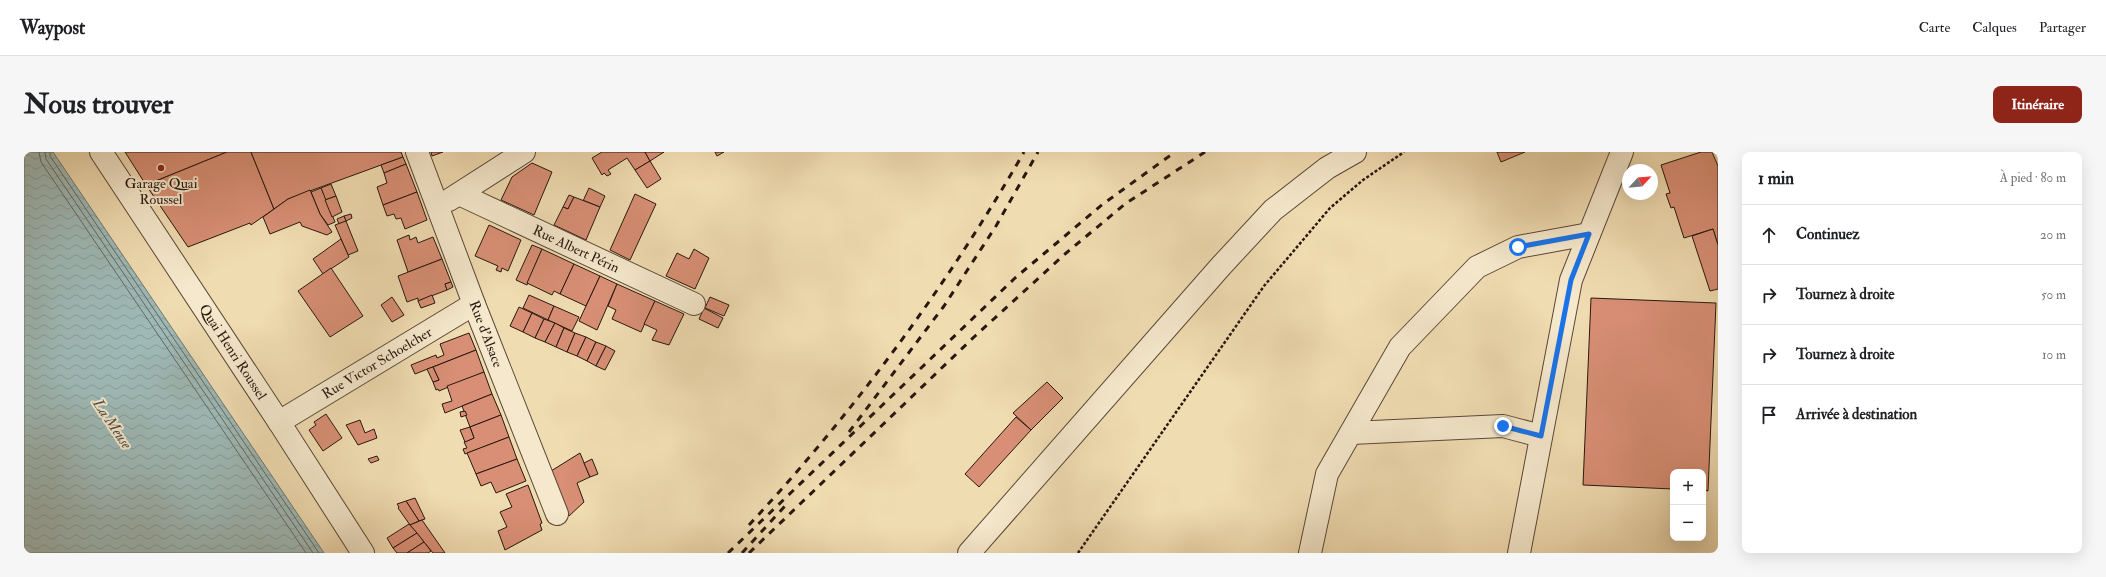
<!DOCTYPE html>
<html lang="fr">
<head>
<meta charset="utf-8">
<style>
	:root { --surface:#fff; --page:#f6f6f6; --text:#202124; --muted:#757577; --line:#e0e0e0; --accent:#8f2418 }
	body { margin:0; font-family:"IM FELL Double Pica",serif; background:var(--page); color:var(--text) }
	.controls { position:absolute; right:12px; bottom:12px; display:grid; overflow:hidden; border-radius:8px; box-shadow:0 4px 16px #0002 }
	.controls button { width:36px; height:36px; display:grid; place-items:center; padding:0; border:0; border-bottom:1px solid var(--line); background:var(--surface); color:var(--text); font:20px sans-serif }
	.compass { position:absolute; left:1598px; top:12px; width:36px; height:36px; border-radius:50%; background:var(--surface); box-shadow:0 4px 16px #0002; rotate:64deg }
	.stop { position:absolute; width:12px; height:12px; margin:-9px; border:3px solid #1a73e8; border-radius:50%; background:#fff }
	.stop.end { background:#1a73e8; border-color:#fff; box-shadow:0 1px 4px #0008 }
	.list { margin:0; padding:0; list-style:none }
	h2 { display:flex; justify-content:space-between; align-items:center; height:52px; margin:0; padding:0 16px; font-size:17px }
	h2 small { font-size:13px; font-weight:400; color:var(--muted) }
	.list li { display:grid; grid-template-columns:26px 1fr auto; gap:12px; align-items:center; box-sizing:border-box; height:60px; padding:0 16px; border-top:1px solid var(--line) }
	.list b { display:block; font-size:15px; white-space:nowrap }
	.list em { font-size:13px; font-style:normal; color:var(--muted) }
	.icon { flex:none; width:22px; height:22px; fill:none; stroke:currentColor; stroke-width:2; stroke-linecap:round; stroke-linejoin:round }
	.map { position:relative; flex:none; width:1694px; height:401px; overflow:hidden; border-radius:8px }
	header { display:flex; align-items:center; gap:24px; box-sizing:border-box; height:56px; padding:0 20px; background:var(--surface); border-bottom:1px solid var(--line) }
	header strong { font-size:19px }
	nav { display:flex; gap:22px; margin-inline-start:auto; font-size:14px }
	.intro { display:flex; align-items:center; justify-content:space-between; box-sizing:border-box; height:96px; padding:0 24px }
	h1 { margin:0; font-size:28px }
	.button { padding:10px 18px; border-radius:8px; background:var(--accent); color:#fff; font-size:14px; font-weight:700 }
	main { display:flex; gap:24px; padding:0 24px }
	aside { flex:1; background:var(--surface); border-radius:8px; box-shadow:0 4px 16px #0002 }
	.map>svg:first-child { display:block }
</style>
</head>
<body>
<header>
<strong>Waypost</strong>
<nav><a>Carte</a><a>Calques</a><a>Partager</a></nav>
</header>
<div class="intro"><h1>Nous trouver</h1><a class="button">Itinéraire</a></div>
<main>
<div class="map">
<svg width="1694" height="401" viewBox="0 0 1694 401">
	<defs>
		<pattern id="water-waves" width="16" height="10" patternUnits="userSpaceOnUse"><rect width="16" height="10" fill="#9eb9b6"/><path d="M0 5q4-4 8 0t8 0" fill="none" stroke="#889e9b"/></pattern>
	</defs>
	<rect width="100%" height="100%" fill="#f0dcb1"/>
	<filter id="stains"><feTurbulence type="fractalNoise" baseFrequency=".005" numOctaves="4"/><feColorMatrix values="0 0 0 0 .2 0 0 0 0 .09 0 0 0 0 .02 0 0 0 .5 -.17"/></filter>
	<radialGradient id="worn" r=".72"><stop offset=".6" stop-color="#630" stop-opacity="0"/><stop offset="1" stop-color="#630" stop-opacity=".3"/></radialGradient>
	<polygon fill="url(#water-waves)" stroke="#6f7874" points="0,0 29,0 300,401 0,401"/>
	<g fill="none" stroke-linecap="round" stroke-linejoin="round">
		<g stroke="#636863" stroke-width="1">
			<polyline points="15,0 17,10 282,401"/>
			<polyline points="21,0 22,7 289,401"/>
			<polyline points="26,0 26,4 295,401"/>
		</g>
	</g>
	<g fill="#d88f75" stroke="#281710">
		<polygon points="101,0 203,0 122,33"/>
		<polygon points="203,0 227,0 250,57 227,73 226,71 164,95 122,33"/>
		<polygon points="227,0 377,0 379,5 264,47 250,57"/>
		<polygon points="407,0 419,0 408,4"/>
		<polygon points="578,0 621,0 626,9 611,18 603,6 584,18 587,22 583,24 580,21 578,23 568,6"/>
		<polygon points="621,0 640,0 626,9"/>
		<polygon points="691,0 700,0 693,4"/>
		<polygon points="1473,0 1501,0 1477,10"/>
		<polygon points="1677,0 1688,0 1694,14 1694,93 1689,77 1660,86 1650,55 1647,56 1642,42 1646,41 1637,13"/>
		<polygon points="379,5 382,12 360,21 357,13"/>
		<polygon points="626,9 637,27 623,36 611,18"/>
		<polygon points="508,11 528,20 510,63 477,48 488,25"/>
		<polygon points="382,12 393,40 359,53 353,35 363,31 360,21"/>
		<polygon points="307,32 312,44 301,48 297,36"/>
		<polygon points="297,36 311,70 304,73 296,62 287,40"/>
		<polygon points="565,36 581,44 576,55 561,49 559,49"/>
		<polygon points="286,38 296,62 308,80 303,83 278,74 276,70 246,82 239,65 264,47"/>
		<polygon points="393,40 403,68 381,77 377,66 372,67 370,62 363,64 359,53"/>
		<polygon points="611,42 632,52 606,108 586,98"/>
		<polygon points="545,43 550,45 544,57 539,55"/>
		<polygon points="312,44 318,60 308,65 301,48"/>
		<polygon points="550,45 576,55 562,88 530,73 539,55 544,57"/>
		<polygon points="327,62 328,66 322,69 320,64"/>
		<polygon points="320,64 322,69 315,72 313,67"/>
		<polygon points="322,69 334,99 324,103 311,73"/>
		<polygon points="465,73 497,88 484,119 478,116 477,120 472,118 474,114 451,104"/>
		<polygon points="1689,77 1694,93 1694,137 1686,139 1668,84"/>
		<polygon points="385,83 386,88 392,85 394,91 409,85 418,107 384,120 373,88"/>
		<polygon points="317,87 325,105 299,122 289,107"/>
		<polygon points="508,93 518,97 503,133 492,128"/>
		<polygon points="518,97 550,112 536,142 530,139 528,143 503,131"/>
		<polygon points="670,97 685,106 671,137 642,124 653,101 665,107"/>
		<polygon points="418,107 427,130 421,132 423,138 394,149 394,146 383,150 374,124"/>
		<polygon points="550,112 576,124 562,154 536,142"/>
		<polygon points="307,116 339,164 306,185 274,139"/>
		<polygon points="576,124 593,132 573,178 555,169"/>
		<polygon points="427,130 429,135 423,138 421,132"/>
		<polygon points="593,132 631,149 617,180 588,167 592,158 584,154"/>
		<polygon points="408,143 411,151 397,156 394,149"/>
		<polygon points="505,143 530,154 524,168 499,156"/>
		<polygon points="368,145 380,163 368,170 357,153"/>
		<polygon points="686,145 705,153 700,164 681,156"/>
		<polygon points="1567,146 1692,151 1684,339 1679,338 1679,320 1649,320 1649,337 1559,333"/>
		<polygon points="631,149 660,162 645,193 628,188 633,178 620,172"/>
		<polygon points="530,154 555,165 548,179 524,168"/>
		<polygon points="495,155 508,161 499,180 486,174"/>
		<polygon points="680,156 699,166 694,176 675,167"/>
		<polygon points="508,161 520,167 511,186 499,180"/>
		<polygon points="520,167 531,171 521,190 511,186"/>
		<polygon points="531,171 540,176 532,195 521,190"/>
		<polygon points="540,176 551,181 543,200 532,195"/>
		<polygon points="445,181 452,198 391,222 387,213 412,203 413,206 420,203 416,192"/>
		<polygon points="551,181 562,185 553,204 543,200"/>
		<polygon points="562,185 572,190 563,209 553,204"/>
		<polygon points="572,190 582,194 572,214 563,209"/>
		<polygon points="582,194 591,199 581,218 572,214"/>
		<polygon points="452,198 460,220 415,239 414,237 412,238 409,230 415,228 409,215"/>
		<polygon points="409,215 415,228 409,230 403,217"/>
		<polygon points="460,220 468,242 421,261 418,252 428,249 423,234"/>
		<polygon points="1023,230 1039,246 1007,278 989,261"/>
		<polygon points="468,242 477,263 446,275 438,254"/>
		<polygon points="441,259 443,263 437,265 436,260"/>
		<polygon points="302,262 318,286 299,299 285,278 292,273 290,270"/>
		<polygon points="477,263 485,285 441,302 439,297 443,296 440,290 450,286 446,275"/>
		<polygon points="992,265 1007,278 955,335 941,322"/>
		<polygon points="336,268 341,281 350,277 353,286 334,293 322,273"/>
		<polygon points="446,275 450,286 441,290 436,278"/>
		<polygon points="485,285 493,307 452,322 443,301"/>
		<polygon points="556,301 566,325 553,331 560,350 545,364 527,319"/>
		<polygon points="353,304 355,308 347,311 344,307"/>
		<polygon points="493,307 502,329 472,341 467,330 457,334 452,322"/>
		<polygon points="568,307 574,322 566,325 560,311"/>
		<polygon points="504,333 518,371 516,372 518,378 481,398 474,379 483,375 476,360 488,355 482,342"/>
		<polygon points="391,346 401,367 395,369 382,349"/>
		<polygon points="382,349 395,369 386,373 374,356 375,355 373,352"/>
		<polygon points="398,368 421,401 409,401 386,373"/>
		<polygon points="385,372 393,381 369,396 363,386"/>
		<polygon points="393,381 400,390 383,401 373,401 369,396"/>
		<polygon points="400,390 407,399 404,401 383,401"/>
	</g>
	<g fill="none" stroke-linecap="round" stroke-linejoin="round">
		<g stroke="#5a4838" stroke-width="24">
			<g id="minor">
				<polyline points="77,0 255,270 339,401"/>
				<polyline points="393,0 450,152 533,362"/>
				<polyline points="435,42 670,152"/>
				<polyline points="425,48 500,0"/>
				<polyline points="255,270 450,152"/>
				<polyline points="1327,281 1479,274 1517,284"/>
				<polyline points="945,401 1197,114 1249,58 1303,16 1331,0"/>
				<polyline points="1286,401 1303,322 1376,195 1453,115 1494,95 1565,82"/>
				<polyline points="1495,401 1547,128 1598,0"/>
			</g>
		</g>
		<polyline stroke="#281710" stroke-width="2.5" stroke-dasharray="3 2" stroke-linecap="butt" points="1054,401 1240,134 1306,56 1339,28 1380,0"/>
		<use href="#minor" stroke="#f5e8cc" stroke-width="22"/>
		<g stroke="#281710" stroke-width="3" stroke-dasharray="7 7" stroke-linecap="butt">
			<polyline points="825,280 920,154 972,74 1014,0"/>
			<path d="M 725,373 C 830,260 923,134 1000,0"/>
			<polyline points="704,401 991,126 1079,52 1151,0"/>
			<polyline points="718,401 761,354"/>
			<polyline points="725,401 950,185 1041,102 1101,52 1181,0"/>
		</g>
	</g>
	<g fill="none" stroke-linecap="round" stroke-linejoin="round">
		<polyline stroke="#1a73e8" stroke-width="5" points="1479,274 1517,284 1547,128 1565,82 1494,95"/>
	</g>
	<circle fill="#8f2418" stroke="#f5e8cc" stroke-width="1.5" cx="137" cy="16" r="4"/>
	<g text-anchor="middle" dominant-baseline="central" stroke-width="4" stroke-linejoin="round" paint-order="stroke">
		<g font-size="14" fill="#281710" stroke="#f5e8cc">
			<text x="137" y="31">Garage Quai<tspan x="137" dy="16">Roussel</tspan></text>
		</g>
		<g font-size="14" fill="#281710" stroke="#f5e8cc">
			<text transform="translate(552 97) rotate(25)">Rue Albert Périn</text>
			<text transform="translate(462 182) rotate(69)">Rue d'Alsace</text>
			<text transform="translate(209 200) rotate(57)">Quai Henri Roussel</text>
			<text transform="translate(353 211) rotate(-31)">Rue Victor Schoelcher</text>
		</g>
		<g font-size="15" font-style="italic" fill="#51504a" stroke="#f5e8cc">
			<text transform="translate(88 272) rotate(56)">La Meuse</text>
		</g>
	</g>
	<rect width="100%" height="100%" filter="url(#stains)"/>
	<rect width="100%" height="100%" fill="url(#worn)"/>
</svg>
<div class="controls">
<button>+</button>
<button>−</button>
</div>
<svg class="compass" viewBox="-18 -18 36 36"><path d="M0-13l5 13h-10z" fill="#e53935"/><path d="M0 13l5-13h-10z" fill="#757577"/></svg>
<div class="stop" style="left:1494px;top:95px"></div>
<div class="stop end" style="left:1479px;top:274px"></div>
</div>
<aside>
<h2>1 min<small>À pied · 80 m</small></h2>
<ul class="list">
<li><svg class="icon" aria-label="ahead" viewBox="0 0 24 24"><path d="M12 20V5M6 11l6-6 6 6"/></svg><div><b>Continuez</b></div><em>20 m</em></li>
<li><svg class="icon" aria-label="right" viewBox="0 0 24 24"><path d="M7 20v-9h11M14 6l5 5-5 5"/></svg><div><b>Tournez à droite</b></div><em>50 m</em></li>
<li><svg class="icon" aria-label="right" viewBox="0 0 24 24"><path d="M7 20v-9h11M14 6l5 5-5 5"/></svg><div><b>Tournez à droite</b></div><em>10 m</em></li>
<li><svg class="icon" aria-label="arrive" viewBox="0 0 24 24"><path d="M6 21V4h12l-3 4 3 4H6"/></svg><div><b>Arrivée à destination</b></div></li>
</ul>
</aside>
</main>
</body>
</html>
